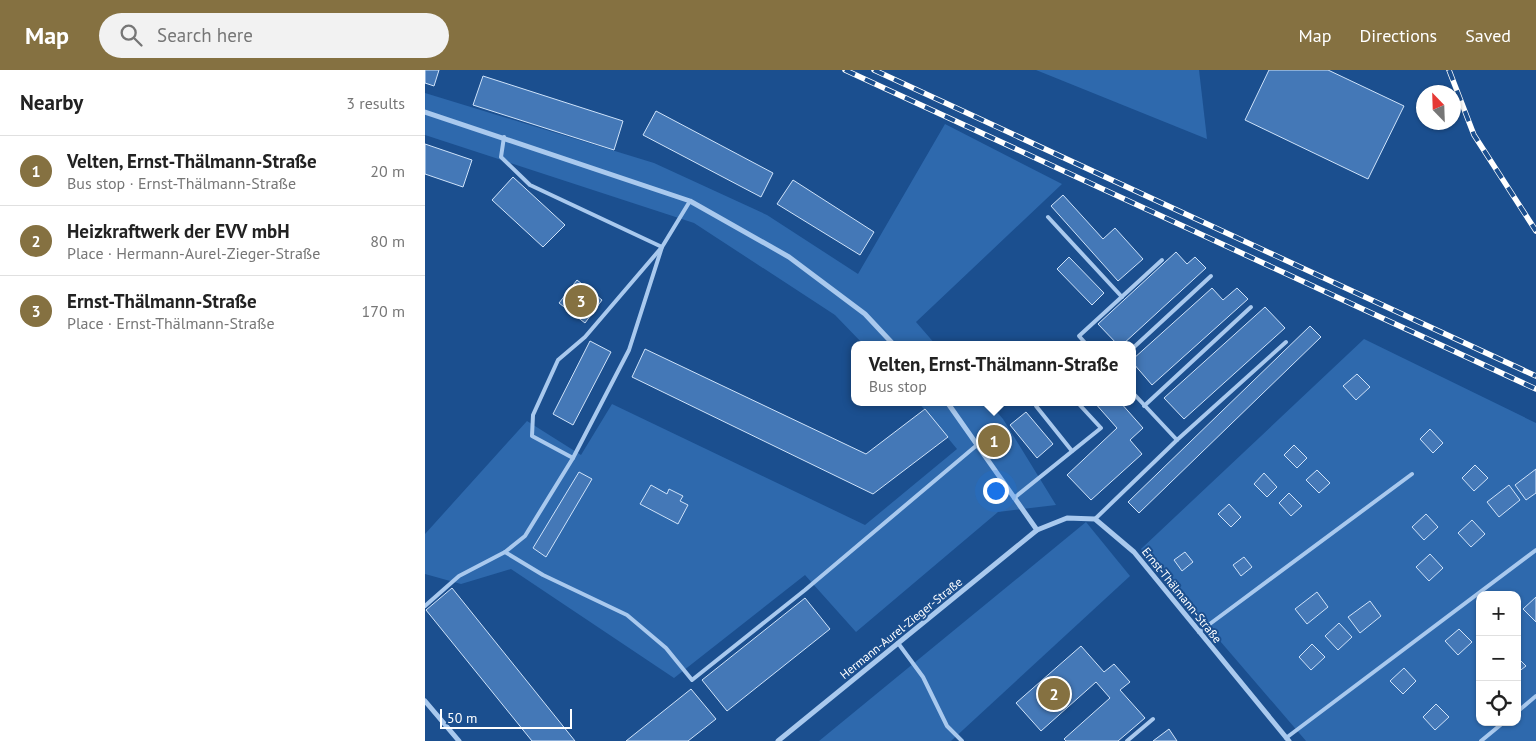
<!DOCTYPE html>
<html lang="en">
<head>
<meta charset="utf-8">
<style>
	:root { --surface:#fff; --page:#f2f2f2; --text:#222; --muted:#767676; --line:#e0e0e0; --accent:#857141 }
	body { margin:0; font-family:"PT Sans",sans-serif; background:var(--page); color:var(--text) }
	.controls { position:absolute; right:15px; bottom:15px; display:grid; overflow:hidden; border-radius:10px; box-shadow:0 1px 4px #0004 }
	.controls button { width:45px; height:45px; display:grid; place-items:center; padding:0; border:0; border-bottom:1px solid var(--line); background:var(--surface); color:var(--text); font:25px sans-serif }
	.compass { position:absolute; left:991px; top:15px; width:45px; height:45px; border-radius:50%; background:var(--surface); box-shadow:0 1px 4px #0004; rotate:337deg }
	.scale { position:absolute; left:15px; bottom:12px; width:132px; box-sizing:border-box; padding-left:5px; border:2px solid #fff; border-top:0; font-size:14px; line-height:18px; white-space:nowrap; color:#fff; -webkit-text-stroke:4px #1b4f8f; paint-order:stroke }
	.you { position:absolute; left:570px; top:420px; width:18px; height:18px; margin:-12px; border:4px solid #fff; border-radius:50%; background:#1a73e8; box-shadow:0 0 0 8px #1a73e833 }
	.badge { display:grid; place-items:center; width:32px; height:32px; border-radius:50%; background:var(--accent); color:#fff; font-size:16px; font-weight:700 }
	.pin { position:absolute; translate:-50% -50%; border:2px solid #fff; box-shadow:0 1px 5px #0006 }
	.popup { position:absolute; left:426px; top:271px; width:285px; height:65px; box-sizing:border-box; display:grid; place-content:center; border-radius:10px; background:var(--surface); filter:drop-shadow(0 1px 4px #0005); font-size:16px; white-space:nowrap; color:var(--muted) }
	.popup b { font-size:19px; color:var(--text) }
	.popup::after { content:''; position:absolute; left:50%; top:100%; margin-left:-10px; border:10px solid transparent; border-top-color:var(--surface) }
	.list { margin:0; padding:0; list-style:none }
	h2 { display:flex; justify-content:space-between; align-items:center; height:65px; margin:0; padding:0 20px; font-size:21px }
	h2 small { font-size:16px; font-weight:400; color:var(--muted) }
	.list li { display:grid; grid-template-columns:32px 1fr auto; gap:15px; align-items:center; box-sizing:border-box; height:70px; padding:0 20px; border-top:1px solid var(--line) }
	.list b { display:block; font-size:19px; white-space:nowrap }
	.list p { margin:0; font-size:16px; white-space:nowrap; color:var(--muted) }
	.list em { font-size:16px; font-style:normal; color:var(--muted) }
	.icon { flex:none; width:28px; height:28px; fill:none; stroke:currentColor; stroke-width:2; stroke-linecap:round; stroke-linejoin:round }
	.map { position:relative; flex:none; width:1111px; height:671px; overflow:hidden }
	header { display:flex; align-items:center; gap:30px; box-sizing:border-box; height:70px; padding:0 25px; background:var(--accent); color:#fff }
	header strong { font-size:24px }
	nav { display:flex; gap:28px; margin-inline-start:auto; font-size:18px }
	.search { width:350px; height:45px; background:var(--page); display:flex; align-items:center; gap:12px; box-sizing:border-box; padding:0 18px; border-radius:28px; color:var(--muted); font-size:19px }
	main { display:flex }
	aside { flex:1; background:var(--surface) }
	.map>svg:first-child { display:block }
</style>
</head>
<body>
<header>
<strong>Map</strong>
<div class="search"><svg class="icon" aria-label="search" viewBox="0 0 24 24"><circle cx="10" cy="10" r="6"/><path d="M15 15l6 6"/></svg>Search here</div>
<nav><a>Map</a><a>Directions</a><a>Saved</a></nav>
</header>
<main>
<aside>
<h2>Nearby<small>3 results</small></h2>
<ul class="list">
<li><span class="badge">1</span><div><b>Velten, Ernst-Thälmann-Straße</b><p>Bus stop · Ernst-Thälmann-Straße</p></div><em>20 m</em></li>
<li><span class="badge">2</span><div><b>Heizkraftwerk der EVV mbH</b><p>Place · Hermann-Aurel-Zieger-Straße</p></div><em>80 m</em></li>
<li><span class="badge">3</span><div><b>Ernst-Thälmann-Straße</b><p>Place · Ernst-Thälmann-Straße</p></div><em>170 m</em></li>
</ul>
</aside>
<div class="map">
<svg width="1111" height="671" viewBox="0 0 1111 671">
	<rect width="100%" height="100%" fill="#1b4f8f"/>
	<g fill="#2e69ad" fill-rule="evenodd">
		<polygon points="611,0 774,0 782,69"/>
		<polygon points="0,23 229,93 342,145 433,204 520,54 637,114 491,252 511,275 439,275 410,245 269,153 0,65"/>
		<path d="M 939,269 L 1111,353 L 1111,671 L 881,671 L 716,479 ZM 1055,525 L 1092,525 L 1092,652 L 1055,652 Z"/>
		<polygon points="493,332 563,332 578,349 631,435 573,442 431,562 380,505 249,608 86,499 36,514 0,504 0,464 102,351 156,385 187,334 440,455 532,379"/>
		<polygon points="661,452 705,506 526,671 394,671"/>
	</g>
	<g fill="#4478b7" stroke="#cfe3fa">
		<polygon points="0,0 14,0 9,16 0,13"/>
		<polygon points="844,0 903,0 979,36 943,109 820,50"/>
		<polygon points="58,6 198,51 189,80 48,35"/>
		<polygon points="231,41 348,103 336,127 218,65"/>
		<polygon points="0,74 47,90 38,117 0,104"/>
		<polygon points="88,107 140,155 118,177 67,130"/>
		<polygon points="368,110 449,162 435,185 352,134"/>
		<polygon points="638,125 678,169 690,158 718,189 693,211 626,136"/>
		<polygon points="751,182 762,194 770,187 781,198 697,275 693,275 673,254"/>
		<polygon points="644,187 679,223 667,235 632,199"/>
		<polygon points="152,210 177,230 160,253 134,233"/>
		<polygon points="787,218 798,230 812,218 823,229 727,315 708,293 708,289"/>
		<polygon points="840,237 860,258 759,349 739,328"/>
		<polygon points="885,256 896,267 714,443 703,432"/>
		<polygon points="165,271 186,282 148,355 128,344"/>
		<polygon points="220,279 441,384 500,339 523,367 448,424 207,307"/>
		<polygon points="932,304 945,317 931,330 918,316"/>
		<polygon points="669,332 695,332 718,358 705,370 717,384 666,430 642,405 692,358"/>
		<polygon points="601,342 628,374 612,388 585,355"/>
		<polygon points="1005,359 1018,373 1008,383 995,369"/>
		<polygon points="869,375 882,388 872,398 859,385"/>
		<polygon points="1050,395 1063,408 1049,421 1037,408"/>
		<polygon points="1111,399 1111,423 1101,430 1090,415"/>
		<polygon points="892,400 905,413 894,423 881,410"/>
		<polygon points="154,402 167,409 121,487 108,478"/>
		<polygon points="839,403 852,417 842,427 829,414"/>
		<polygon points="226,415 242,424 244,419 258,426 255,431 263,435 253,454 215,434"/>
		<polygon points="1084,415 1095,430 1074,447 1062,432"/>
		<polygon points="864,423 877,436 866,446 854,433"/>
		<polygon points="804,434 816,447 806,457 793,444"/>
		<polygon points="1001,444 1013,457 999,470 987,457"/>
		<polygon points="1047,450 1060,464 1046,477 1033,463"/>
		<polygon points="760,482 768,492 757,501 749,490"/>
		<polygon points="1005,484 1018,498 1004,511 991,497"/>
		<polygon points="819,487 827,497 816,506 808,495"/>
		<polygon points="27,518 150,671 107,671 1,540"/>
		<polygon points="892,522 903,537 882,554 870,539"/>
		<polygon points="1111,527 1111,552 1098,539"/>
		<polygon points="380,528 405,559 302,641 277,610"/>
		<polygon points="945,531 956,546 935,563 923,547"/>
		<polygon points="914,553 927,567 913,580 900,566"/>
		<polygon points="1034,559 1047,572 1033,585 1020,571"/>
		<polygon points="887,574 900,587 886,600 874,587"/>
		<polygon points="656,576 679,602 689,594 705,612 695,620 720,648 693,671 641,671 639,669 685,628 671,612 616,661 591,633"/>
		<polygon points="1092,587 1101,596 1092,603"/>
		<polygon points="979,598 991,611 978,624 965,611"/>
		<polygon points="266,619 291,649 263,671 201,671"/>
		<polygon points="1011,634 1024,647 1010,660 998,647"/>
		<polygon points="744,659 752,671 728,671"/>
	</g>
	<g fill="none" stroke-linecap="round" stroke-linejoin="round">
		<g stroke="#a9c9ee" stroke-width="4">
			<polyline points="79,67 76,87 105,115 237,177 160,267 133,290 108,345 107,366 148,388"/>
			<polyline points="623,147 697,227"/>
			<polyline points="662,275 654,266 737,190"/>
			<polyline points="708,278 786,206"/>
			<polyline points="708,323 752,370"/>
			<polyline points="616,332 611,336 647,381"/>
			<polyline points="719,336 826,237"/>
			<polyline points="589,428 676,358 652,332"/>
			<polyline points="670,449 752,370 861,272"/>
			<polyline points="80,482 100,466 148,388 204,280 237,177 265,131"/>
			<polyline points="0,536 34,506 80,482 118,505 202,545 241,578 267,610 380,520 552,375"/>
			<polyline points="774,562 987,404"/>
			<polyline points="473,573 498,607 522,656 537,671"/>
			<polyline points="1092,642 1111,626"/>
			<polyline points="861,668 1111,480"/>
			<polyline points="702,671 728,649"/>
			<polyline points="1056,671 1079,652"/>
		</g>
		<g stroke="#a9c9ee" stroke-width="5">
			<polyline points="0,42 265,131 364,187 440,244 469,275"/>
			<polyline points="522,332 612,460"/>
			<polyline points="0,631 34,671"/>
			<polyline points="353,671 612,460 642,448 670,449 709,482 864,671"/>
		</g>
		<g stroke="#fff" stroke-width="5.5">
			<g id="rail">
				<polyline points="420,0 1111,319"/>
				<polyline points="449,0 1111,306"/>
				<polyline points="1024,0 1049,65 1111,161"/>
			</g>
		</g>
		<use href="#rail" stroke="#1b4f8f" stroke-width="4" stroke-dasharray="11" stroke-linecap="butt"/>
	</g>
	<g text-anchor="middle" dominant-baseline="central" stroke-width="4" stroke-linejoin="round" paint-order="stroke">
		<g font-size="12" fill="#fff" stroke="#1b4f8f">
			<text transform="translate(757 525) rotate(51)">Ernst-Thälmann-Straße</text>
			<text transform="translate(476 558) rotate(-39)">Hermann-Aurel-Zieger-Straße</text>
		</g>
	</g>
</svg>
<div class="controls">
<button>+</button>
<button>−</button>
<button><svg class="icon" aria-label="locate" viewBox="0 0 24 24"><circle cx="12" cy="12" r="6"/><path d="M12 2v4M12 18v4M2 12h4M18 12h4"/></svg></button>
</div>
<svg class="compass" viewBox="-18 -18 36 36"><path d="M0-13l5 13h-10z" fill="#e53935"/><path d="M0 13l5-13h-10z" fill="#767676"/></svg>
<div class="scale">50 m</div>
<div class="you"></div>
<div class="pin badge" style="left:569px;top:371px">1</div>
<div class="popup"><b>Velten, Ernst-Thälmann-Straße</b>Bus stop</div>
<div class="pin badge" style="left:629px;top:624px">2</div>
<div class="pin badge" style="left:156px;top:231px">3</div>
</div>
</main>
</body>
</html>
